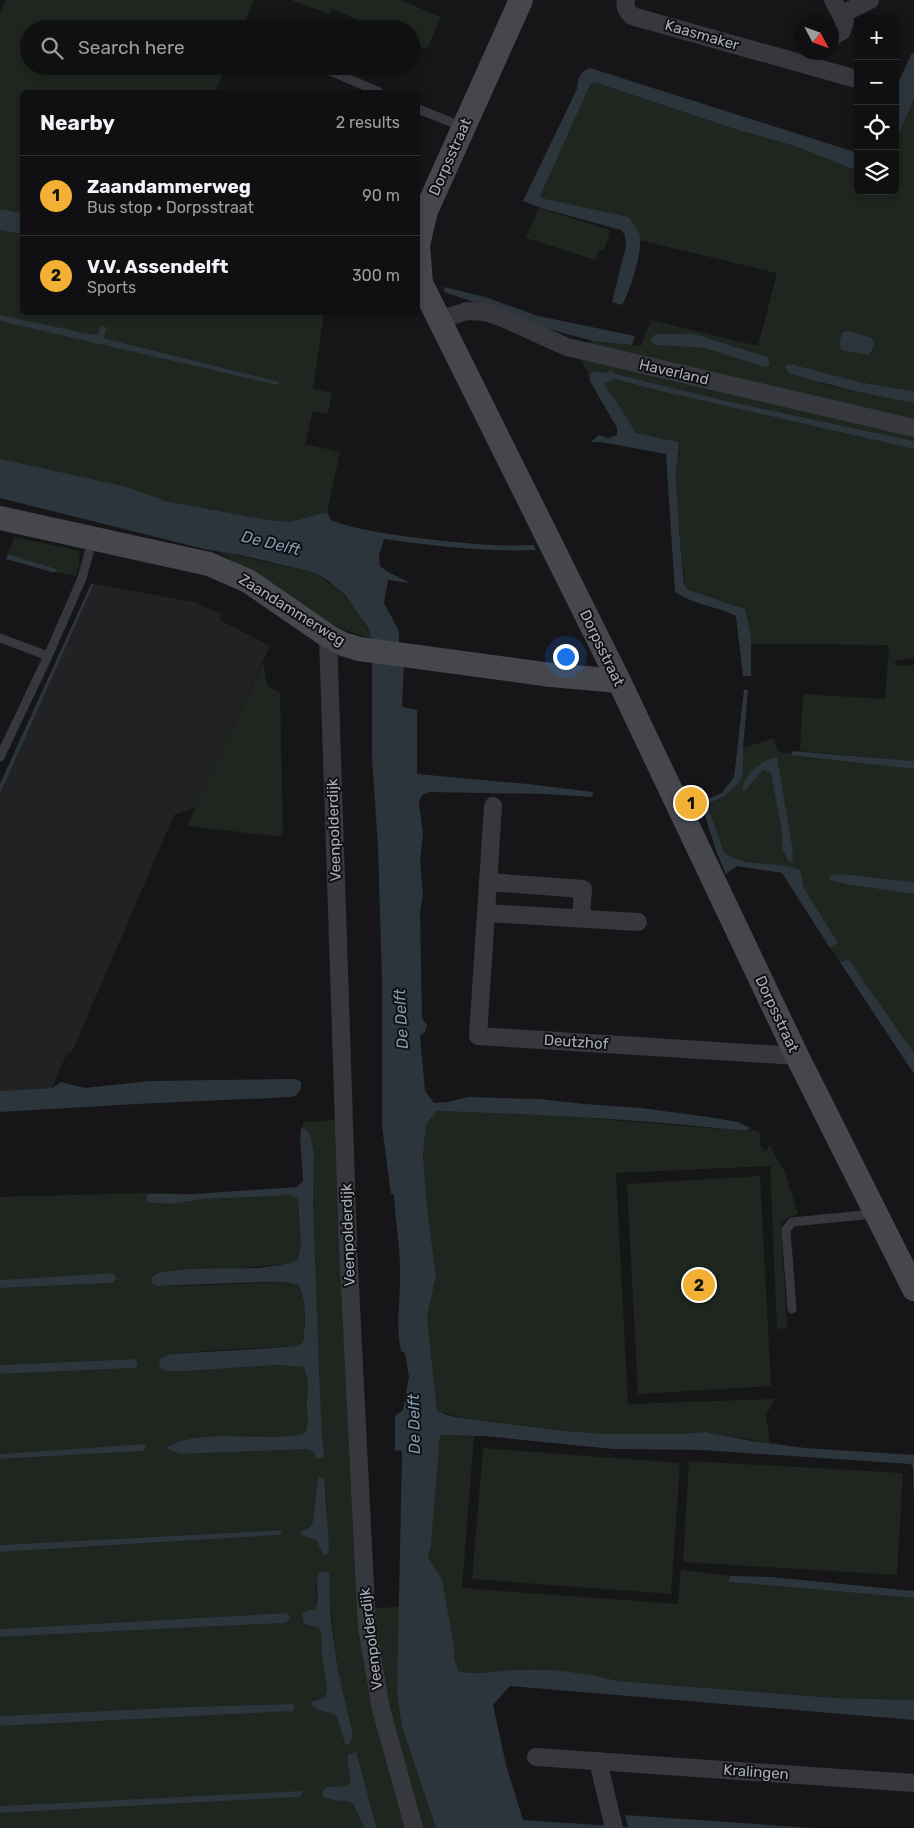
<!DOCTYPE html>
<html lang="en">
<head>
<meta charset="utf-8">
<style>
	:root { --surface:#101012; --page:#1e1e20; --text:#f1f3f6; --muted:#9c9d9f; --line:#303032; --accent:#f2b134 }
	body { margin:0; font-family:Rubik,sans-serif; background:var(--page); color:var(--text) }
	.controls { position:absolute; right:15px; top:15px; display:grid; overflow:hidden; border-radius:8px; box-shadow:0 2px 8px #0003 }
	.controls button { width:45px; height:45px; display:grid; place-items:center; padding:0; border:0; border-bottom:1px solid var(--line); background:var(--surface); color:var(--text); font:25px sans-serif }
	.compass { position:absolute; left:794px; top:15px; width:45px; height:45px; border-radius:50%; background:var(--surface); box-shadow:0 2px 8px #0003; rotate:131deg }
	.you { position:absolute; left:565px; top:656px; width:18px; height:18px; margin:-12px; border:4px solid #fff; border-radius:50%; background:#1a73e8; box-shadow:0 0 0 8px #1a73e833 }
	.badge { display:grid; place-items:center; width:32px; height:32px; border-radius:50%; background:var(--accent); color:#111; font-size:16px; font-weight:700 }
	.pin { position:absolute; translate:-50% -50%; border:2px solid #fff; box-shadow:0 1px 5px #0006 }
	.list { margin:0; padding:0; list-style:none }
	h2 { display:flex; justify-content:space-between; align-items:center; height:65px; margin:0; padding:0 20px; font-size:21px }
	h2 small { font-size:16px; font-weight:400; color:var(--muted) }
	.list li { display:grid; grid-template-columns:32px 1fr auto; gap:15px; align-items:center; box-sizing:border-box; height:80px; padding:0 20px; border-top:1px solid var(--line) }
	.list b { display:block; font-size:19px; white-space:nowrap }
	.list p { margin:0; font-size:16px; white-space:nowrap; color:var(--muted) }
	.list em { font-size:16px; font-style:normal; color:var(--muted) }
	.icon { flex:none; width:28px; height:28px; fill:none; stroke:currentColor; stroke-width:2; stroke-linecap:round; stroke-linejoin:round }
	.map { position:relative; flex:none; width:914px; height:1828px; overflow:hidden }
	.search { position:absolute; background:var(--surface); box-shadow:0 2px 8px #0003; left:20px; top:20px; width:400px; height:55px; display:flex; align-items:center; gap:12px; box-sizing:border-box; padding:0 18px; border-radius:28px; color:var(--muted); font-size:19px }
	.panel { position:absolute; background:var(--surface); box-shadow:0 2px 8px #0003; left:20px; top:90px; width:400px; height:225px; border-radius:8px }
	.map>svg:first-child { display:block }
</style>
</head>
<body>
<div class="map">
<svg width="914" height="1828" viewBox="0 0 914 1828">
	<rect width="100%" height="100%" fill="#161618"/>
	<polygon fill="#222225" points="94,584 194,602 221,614 220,620 270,646 196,807 174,815 72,1052 67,1053 52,1088 0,1091 0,794"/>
	<g fill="#1e261f" fill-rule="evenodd">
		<polygon points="6,0 254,0 242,29 29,29 29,66 226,66 215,92 22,92 22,213 0,209 0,12"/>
		<polygon points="291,0 401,0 441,17 427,49 411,42 411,29 379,29 332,9 329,14"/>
		<path d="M 594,82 L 738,130 L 795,146 L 858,171 L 858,191 L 895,191 L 895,143 L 914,99 L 914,391 L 859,382 L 791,364 L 823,384 L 872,395 L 914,403 L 914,441 L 722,400 L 616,374 L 610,370 L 607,373 L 594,371 L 589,375 L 574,348 L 593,341 L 641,346 L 651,320 L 758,346 L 777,273 L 639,240 L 640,237 L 542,198 L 540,196 L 541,189 L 590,85 ZM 656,334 L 695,334 L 767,357 L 732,356 L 705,348 L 655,345 Z"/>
		<polygon points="539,208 610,230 604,251 599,250 595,260 526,238"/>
		<polygon points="0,230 22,234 22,312 324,313 313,389 332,393 328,414 313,411 305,444 340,452 327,512 290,522 268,520 165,501 0,459"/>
		<polygon points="613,379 660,391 914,449 914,658 897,660 894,664 900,666 914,665 914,761 800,751 803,694 885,699 889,645 751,644 745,609 686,588 681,554 677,505 676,462 680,454 678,442 636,433 613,396 605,386 605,382"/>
		<polygon points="14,537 80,551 79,565 76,576 56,572 57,569 8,554"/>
		<path d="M 217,551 L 312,572 C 339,586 361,610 372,639 L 353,633 L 333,624 Z"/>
		<polygon points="263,663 267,685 280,693 283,835 274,836 187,826"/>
		<polygon points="774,738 778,752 914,769 914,882 872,877 829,879 851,885 914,894 914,1053 847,959 840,962 830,948 838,943 804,888 800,870 735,859 730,857 724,852 707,804 725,796 743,771 743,748"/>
		<polygon points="437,1111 553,1115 746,1131 755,1130 760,1133 760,1145 765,1152 770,1144 780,1165 784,1170 798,1214 789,1217 781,1224 787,1328 777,1329 770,1166 616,1173 628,1404 774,1399 766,1416 770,1443 705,1432 678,1434 607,1434 565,1431 460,1418 437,1410 427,1317 436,1276 428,1216 423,1155 426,1125"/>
		<path d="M 338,1120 L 357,1528 L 407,1828 L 377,1828 L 355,1752 L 348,1754 C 345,1763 351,1772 350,1782 L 346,1786 L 326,1787 L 322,1792 L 324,1798 L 340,1801 L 348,1801 L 354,1805 L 364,1828 L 0,1828 L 0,1813 L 300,1797 L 303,1792 L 0,1806 L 0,1726 L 293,1711 L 295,1708 L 293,1704 L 186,1707 L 0,1716 L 0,1637 L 283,1623 L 288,1621 L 289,1616 L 287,1613 L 0,1629 L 0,1552 L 280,1535 L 281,1530 L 0,1545 L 0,1459 L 144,1451 L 145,1445 L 0,1454 L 0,1374 L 134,1368 L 138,1365 L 136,1359 L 0,1365 L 0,1288 L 112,1283 L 112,1273 L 0,1280 L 0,1197 L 142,1193 L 194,1194 L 147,1194 L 171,1204 L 203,1199 L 275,1196 L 288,1194 L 297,1198 L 301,1243 L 298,1259 L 292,1263 L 152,1277 L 152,1283 L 158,1286 L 187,1286 L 285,1282 L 298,1285 C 307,1297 304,1327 303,1343 L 295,1346 L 218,1350 L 171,1354 L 162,1357 L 219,1369 L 278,1365 L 303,1367 C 311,1381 306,1395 307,1410 C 307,1419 309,1424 305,1433 C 261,1443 216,1430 173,1444 L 171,1451 L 181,1454 L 308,1449 L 314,1452 L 324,1453 L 322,1434 L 317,1326 L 313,1202 L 314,1154 L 310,1133 L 303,1128 L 303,1122 ZM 318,1477 L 323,1478 C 330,1504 327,1528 323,1554 L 316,1540 L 304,1536 L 303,1529 L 311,1526 L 313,1521 ZM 316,1581 L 330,1584 C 331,1636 340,1685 353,1736 L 345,1744 L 337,1718 L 333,1714 L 318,1710 L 314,1701 L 325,1698 L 327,1690 L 322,1656 L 321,1633 L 319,1628 L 307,1625 L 303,1622 L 302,1614 L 308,1610 L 315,1610 L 317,1605 Z"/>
		<polygon points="760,1176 771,1386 638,1394 627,1184"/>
		<path d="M 440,1435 L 474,1436 L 462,1588 L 678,1604 L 681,1570 L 730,1576 L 730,1582 L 914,1598 L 914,1700 L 835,1698 L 618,1681 C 585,1673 551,1668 517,1670 C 496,1670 479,1676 459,1671 L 454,1658 L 454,1646 L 449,1625 L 428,1557 L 431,1545 Z"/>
		<polygon points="483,1448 680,1463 671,1594 472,1579"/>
		<polygon points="689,1461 903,1473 897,1575 683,1562"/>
		<polygon points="400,1607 397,1694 402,1727 436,1828 419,1828 387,1707 371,1608"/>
	</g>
	<g fill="#2c353c">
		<polygon points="912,53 914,53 914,99 895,143 895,90"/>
		<path d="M 590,68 L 858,153 L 858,171 L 795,146 L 738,130 L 594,82 L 590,85 L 540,196 L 545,199 L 628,217 C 633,223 639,229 640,237 C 642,254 630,291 622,305 L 612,302 L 626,246 L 625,235 L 621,230 L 541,208 L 523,201 L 577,89 C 578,79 579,72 590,68 Z"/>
		<polygon points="0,209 22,213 22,234 0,230"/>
		<polygon points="444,287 485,297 538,316 635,336 632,345 593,341 549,329 509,312 483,305 444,292"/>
		<polygon points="0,315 84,333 98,335 101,326 106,328 104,337 106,339 279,382 278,385 0,321"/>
		<polygon points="848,331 872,338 874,346 869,355 842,350 839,344 842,333"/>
		<polygon points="656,334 695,334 767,357 770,363 768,367 761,366 705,348 655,345 650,339"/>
		<path d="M 791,364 L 859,382 L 914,391 L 914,403 C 871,395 830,386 789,373 L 785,366 Z"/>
		<path d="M 610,370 L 616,374 L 722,400 L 914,441 L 914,449 L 660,391 L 614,379 L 611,382 L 605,382 L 605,386 L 613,396 L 636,433 L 678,442 C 680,456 675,466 676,481 C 678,515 680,549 684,583 L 687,589 L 745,609 L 751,637 L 751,676 L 743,676 L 736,616 C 716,606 694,605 675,592 L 666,454 L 601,442 L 591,442 L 599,435 L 608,438 L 617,435 L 617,428 L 590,381 L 589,375 L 594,371 L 607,373 Z"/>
		<path d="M 0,459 L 127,487 L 165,501 L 268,520 L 290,522 L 327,512 L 331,520 C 356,530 384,533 410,537 C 452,542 492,547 534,545 L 536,550 C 484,552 435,546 384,539 L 379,556 L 380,566 C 389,574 400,577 410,583 L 388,580 L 384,603 L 399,631 L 399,644 L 404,664 L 402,707 L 417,710 L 417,774 L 528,784 L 593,792 L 592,797 L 546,794 L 429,792 L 422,795 L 419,803 L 423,834 L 420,860 L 423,894 L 420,912 L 422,1018 L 427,1025 L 425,1032 L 420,1036 L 425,1091 L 434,1103 L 448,1102 L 468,1097 L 539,1099 L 585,1104 L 641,1108 L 708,1117 L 738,1122 L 750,1128 L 746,1131 C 644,1120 540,1114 437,1111 L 426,1125 L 423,1155 L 428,1216 L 436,1276 L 427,1317 L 437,1410 L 447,1415 L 460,1418 L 565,1431 L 607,1434 L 678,1434 L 705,1432 L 752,1441 L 805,1448 L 914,1455 L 914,1505 L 913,1469 L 911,1464 L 702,1450 L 614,1449 L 484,1436 L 440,1435 L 431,1545 L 428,1557 L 442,1580 L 454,1646 L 454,1658 L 459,1671 C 480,1676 496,1670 517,1670 C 551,1668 585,1673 618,1681 L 835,1698 L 914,1700 L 914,1720 L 510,1686 L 493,1705 L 506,1765 L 523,1820 L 628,1827 L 625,1815 L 814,1828 L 436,1828 L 402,1727 L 397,1694 L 402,1452 L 400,1450 L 395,1451 L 395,1416 L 403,1410 L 409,1377 L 405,1353 L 401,1351 C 395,1327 401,1294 400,1269 C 400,1244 395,1219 394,1194 L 391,1194 L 382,1126 L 382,980 L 378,847 L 372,757 L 372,639 L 367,626 L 345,595 L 326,579 L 312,572 L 240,555 L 204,549 L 0,498 Z"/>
		<polygon points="8,554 57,569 56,572 52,572 6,559"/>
		<polygon points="91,584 94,584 0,794 0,784"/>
		<path d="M 744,690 L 748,690 L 743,748 L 743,771 L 741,780 L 725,796 L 707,804 L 724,852 C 741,868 778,860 800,870 L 804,888 L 838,943 L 830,948 L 782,873 L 737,866 L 726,874 L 717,853 L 701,804 L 705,800 L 722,793 L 734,777 Z"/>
		<polygon points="792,751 914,761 914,769 791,755"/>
		<path d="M 777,757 L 792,846 L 793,861 L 789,862 L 782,848 L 782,832 L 771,773 L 763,770 L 745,791 L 742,789 C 745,774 762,759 777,757 Z"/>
		<polygon points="842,874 914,882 914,894 851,885 829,880 830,875"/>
		<polygon points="848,959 914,1053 914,1074 840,962"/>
		<polygon points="293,1079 301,1081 301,1089 295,1096 291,1097 136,1104 0,1112 0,1091 52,1088 61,1082 85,1088 150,1081"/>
		<path d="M 302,1127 L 310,1133 L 314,1154 L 313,1202 L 319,1370 L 322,1434 L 324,1453 L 323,1458 L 317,1459 L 314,1452 L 308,1449 L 181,1454 L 171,1451 L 167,1447 C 206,1426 262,1444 305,1433 C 309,1424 307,1418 307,1409 C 306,1395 311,1381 303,1367 L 278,1365 L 184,1371 L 166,1371 L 160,1368 L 159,1361 L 162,1357 L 171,1354 L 272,1348 L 295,1346 L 303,1343 C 305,1328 307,1297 298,1285 L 285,1282 L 262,1282 L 157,1286 L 152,1283 L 151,1278 L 157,1273 L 187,1269 L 258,1268 L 292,1263 L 298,1259 L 301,1243 L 298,1203 L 297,1198 L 288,1194 L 275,1196 L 203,1199 L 171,1204 L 146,1202 L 147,1194 L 194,1194 L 297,1187 L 303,1181 C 303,1168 298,1136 302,1127 Z"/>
		<polygon points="112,1273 117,1278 112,1283 0,1288 0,1280"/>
		<polygon points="136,1359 138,1365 134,1368 0,1374 0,1365"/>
		<polygon points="146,1444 144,1451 0,1459 0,1454"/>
		<polygon points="318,1477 324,1478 325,1487 329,1549 328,1554 324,1556 316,1540 304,1536 299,1532 311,1526 313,1521"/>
		<polygon points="282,1530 280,1535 0,1552 0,1545"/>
		<path d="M 324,1571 L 329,1573 L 331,1621 L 338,1670 L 353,1736 L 349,1744 L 345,1744 L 337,1718 L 333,1714 C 325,1711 315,1712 311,1703 L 314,1701 L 325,1698 L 327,1690 L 322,1656 L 321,1633 L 319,1628 L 307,1625 L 303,1622 L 302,1614 L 308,1610 L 315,1610 C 321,1598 314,1584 319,1572 Z"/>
		<polygon points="730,1576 771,1577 914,1591 914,1598 729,1582"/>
		<polygon points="287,1613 290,1616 288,1621 283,1623 0,1637 0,1629"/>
		<polygon points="293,1704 295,1708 293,1711 0,1726 0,1716 186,1707"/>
		<path d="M 356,1752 L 376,1826 L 377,1828 L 364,1828 L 354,1805 L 348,1801 L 340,1801 L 324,1798 L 322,1792 L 326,1787 L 346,1786 L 350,1782 C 351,1772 345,1763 348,1754 Z"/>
		<polygon points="303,1791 300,1797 0,1813 0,1806"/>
	</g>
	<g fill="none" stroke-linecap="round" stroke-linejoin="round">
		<g stroke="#37383d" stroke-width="9">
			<polyline points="319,66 379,92"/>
			<polyline points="418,109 463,127"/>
			<polyline points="0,638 48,656 82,578 93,538"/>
			<polyline points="0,757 48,656"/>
			<polyline points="792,1309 786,1230 792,1222 874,1214"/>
		</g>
		<g stroke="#37383d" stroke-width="18">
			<path d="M 626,0 C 624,7 627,11 632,16 L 853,78"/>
			<polyline points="841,15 870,0"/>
			<polyline points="832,37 842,31 845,22 833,0"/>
			<polyline points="439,320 467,311 485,312 503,318 567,347 914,428"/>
			<polyline points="328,636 348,1246 367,1627 381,1709 414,1828"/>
			<polyline points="493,806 478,1036 797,1056"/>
			<polyline points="488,882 583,889 581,918"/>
			<polyline points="486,913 638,922"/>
			<polyline points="536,1757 914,1783"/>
			<polyline points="598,1761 614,1828"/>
		</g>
		<g stroke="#45474d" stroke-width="24">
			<polyline points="521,0 426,211 418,245 421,283 619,681 797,1056 914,1289"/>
			<polyline points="0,518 209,564 248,581 328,636 343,644 359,649 551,675 619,681"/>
		</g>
	</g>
	<g text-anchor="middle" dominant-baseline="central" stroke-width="4" stroke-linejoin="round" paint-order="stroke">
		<g font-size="15" fill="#a8adb8" stroke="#111113">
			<text transform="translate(702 35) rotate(16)">Kaasmaker</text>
			<text transform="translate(450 157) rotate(-66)">Dorpsstraat</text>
			<text transform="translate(674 372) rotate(13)">Haverland</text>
			<text transform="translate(292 610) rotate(32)">Zaandammerweg</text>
			<text transform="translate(602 648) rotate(64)">Dorpsstraat</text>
			<text transform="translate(334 830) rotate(-92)">Veenpolderdijk</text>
			<text transform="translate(777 1014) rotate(65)">Dorpsstraat</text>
			<text transform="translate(576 1042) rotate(4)">Deutzhof</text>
			<text transform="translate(348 1235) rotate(-92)">Veenpolderdijk</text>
			<text transform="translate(371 1639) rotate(-97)">Veenpolderdijk</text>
			<text transform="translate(756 1772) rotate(4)">Kralingen</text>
		</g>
		<g font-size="16" font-style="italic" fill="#7f9bb3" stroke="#111113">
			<text transform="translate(271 543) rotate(14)">De Delft</text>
			<text transform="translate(401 1019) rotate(-93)">De Delft</text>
			<text transform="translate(414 1424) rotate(-91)">De Delft</text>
		</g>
	</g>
</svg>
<div class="controls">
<button>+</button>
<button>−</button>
<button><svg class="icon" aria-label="locate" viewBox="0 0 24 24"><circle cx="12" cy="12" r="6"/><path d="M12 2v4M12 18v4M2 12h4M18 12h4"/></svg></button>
<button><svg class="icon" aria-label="layers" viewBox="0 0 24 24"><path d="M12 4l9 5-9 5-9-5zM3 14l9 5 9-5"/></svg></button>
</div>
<svg class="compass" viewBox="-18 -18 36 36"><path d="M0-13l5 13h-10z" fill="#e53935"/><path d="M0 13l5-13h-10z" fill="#9c9d9f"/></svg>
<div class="you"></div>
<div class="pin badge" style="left:691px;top:803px">1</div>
<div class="pin badge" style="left:699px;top:1285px">2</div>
<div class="search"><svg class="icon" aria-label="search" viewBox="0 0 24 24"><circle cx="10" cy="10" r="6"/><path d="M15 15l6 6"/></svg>Search here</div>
<section class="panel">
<h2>Nearby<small>2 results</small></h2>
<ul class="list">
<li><span class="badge">1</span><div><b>Zaandammerweg</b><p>Bus stop · Dorpsstraat</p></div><em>90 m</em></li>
<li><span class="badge">2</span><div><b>V.V. Assendelft</b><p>Sports</p></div><em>300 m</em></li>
</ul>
</section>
</div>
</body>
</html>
